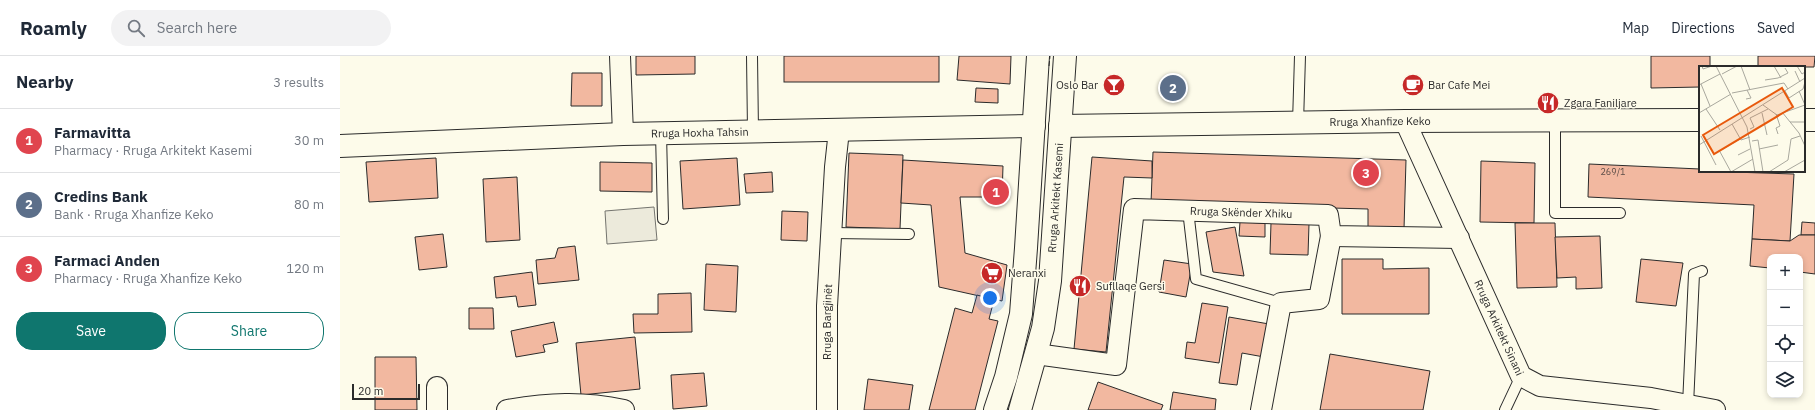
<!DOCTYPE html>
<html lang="en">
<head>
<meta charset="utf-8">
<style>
	:root { --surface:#fff; --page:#f2f2f3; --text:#1f2937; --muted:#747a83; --line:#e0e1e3; --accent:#0f766e }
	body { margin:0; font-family:"IBM Plex Sans",sans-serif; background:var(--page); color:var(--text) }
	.controls { position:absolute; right:12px; bottom:12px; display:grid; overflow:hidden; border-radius:8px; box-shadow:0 2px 6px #0003 }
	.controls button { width:36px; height:36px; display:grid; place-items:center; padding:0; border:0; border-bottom:1px solid var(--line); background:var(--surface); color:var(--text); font:20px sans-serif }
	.scale { position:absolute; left:12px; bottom:10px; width:68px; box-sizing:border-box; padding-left:4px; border:2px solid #2b2b2b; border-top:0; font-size:11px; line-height:14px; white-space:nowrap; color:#2b2b2b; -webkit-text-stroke:3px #fdfbea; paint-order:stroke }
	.you { position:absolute; left:650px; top:242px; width:14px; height:14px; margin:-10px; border:3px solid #fff; border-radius:50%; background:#1a73e8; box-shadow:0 0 0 6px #1a73e833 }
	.badge { display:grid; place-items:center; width:26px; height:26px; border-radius:50%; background:var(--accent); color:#fff; font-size:13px; font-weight:700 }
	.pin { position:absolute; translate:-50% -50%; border:2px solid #fff; box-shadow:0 1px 4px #0006 }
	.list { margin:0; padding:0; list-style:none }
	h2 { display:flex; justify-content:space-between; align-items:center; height:52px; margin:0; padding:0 16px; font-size:17px }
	h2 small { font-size:13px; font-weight:400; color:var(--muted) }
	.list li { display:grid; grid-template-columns:26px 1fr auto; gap:12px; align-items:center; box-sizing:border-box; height:64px; padding:0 16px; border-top:1px solid var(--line) }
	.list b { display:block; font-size:15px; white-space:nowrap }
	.list p { margin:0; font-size:13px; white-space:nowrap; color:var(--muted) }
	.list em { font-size:13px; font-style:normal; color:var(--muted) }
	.actions { display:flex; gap:8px; padding:12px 16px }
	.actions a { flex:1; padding:9px 0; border:1px solid var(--accent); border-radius:16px; text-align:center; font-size:14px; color:var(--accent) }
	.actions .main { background:var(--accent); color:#fff }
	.icon { flex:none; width:22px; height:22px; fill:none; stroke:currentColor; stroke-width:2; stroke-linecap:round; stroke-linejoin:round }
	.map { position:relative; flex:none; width:1475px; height:354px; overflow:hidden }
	header { display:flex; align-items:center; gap:24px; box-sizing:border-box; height:56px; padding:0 20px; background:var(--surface); border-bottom:1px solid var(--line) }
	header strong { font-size:19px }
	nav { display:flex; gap:22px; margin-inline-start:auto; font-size:14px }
	.search { width:280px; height:36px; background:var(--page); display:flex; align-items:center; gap:10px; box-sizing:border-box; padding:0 14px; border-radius:22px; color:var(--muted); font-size:15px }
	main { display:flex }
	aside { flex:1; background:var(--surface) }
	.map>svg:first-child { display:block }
</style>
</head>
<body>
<header>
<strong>Roamly</strong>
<div class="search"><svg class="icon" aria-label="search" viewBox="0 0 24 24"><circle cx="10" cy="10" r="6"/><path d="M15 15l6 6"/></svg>Search here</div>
<nav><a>Map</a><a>Directions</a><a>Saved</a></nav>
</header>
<main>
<aside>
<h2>Nearby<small>3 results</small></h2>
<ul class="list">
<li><span class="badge" style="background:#e0444e">1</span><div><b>Farmavitta</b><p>Pharmacy · Rruga Arkitekt Kasemi</p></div><em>30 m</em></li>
<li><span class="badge" style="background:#5c6f8a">2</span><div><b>Credins Bank</b><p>Bank · Rruga Xhanfize Keko</p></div><em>80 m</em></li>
<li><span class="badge" style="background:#e0444e">3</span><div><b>Farmaci Anden</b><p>Pharmacy · Rruga Xhanfize Keko</p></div><em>120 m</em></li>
</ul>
<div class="actions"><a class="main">Save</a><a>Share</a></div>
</aside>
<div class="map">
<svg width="1475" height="354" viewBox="0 0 1475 354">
	<rect width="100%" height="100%" fill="#fdfbea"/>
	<polygon fill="#eceadb" stroke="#74746e" points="314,151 317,184 267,188 265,155"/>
	<g fill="#f2b8a0" stroke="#2b2b2b">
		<polygon points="296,0 355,0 355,18 296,19"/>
		<rect x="444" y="0" width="155" height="26"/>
		<polygon points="619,0 671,0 670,28 617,24"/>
		<polygon points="1311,0 1370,0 1370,11 1360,11 1360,31 1311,32"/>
		<polygon points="1418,0 1475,0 1474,11 1418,11"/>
		<polygon points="232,17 262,17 262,50 231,50"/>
		<polygon points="636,32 658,33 658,47 635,46"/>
		<polygon points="813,96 1066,104 1064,173 1028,172 1028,153 811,147"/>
		<polygon points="509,97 563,99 560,173 506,171"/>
		<polygon points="752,101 812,105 812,122 784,121 766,296 734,293"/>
		<polygon points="96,102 98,142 29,146 26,106"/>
		<polygon points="397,102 400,149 343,153 340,105"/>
		<polygon points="563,104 663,110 662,141 620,141 625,197 667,209 662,245 599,231 591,149 561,147"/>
		<polygon points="1141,105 1195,107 1194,167 1140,166"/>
		<polygon points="260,106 312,107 312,136 260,135"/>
		<polygon points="1249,108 1360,113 1360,115 1454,118 1450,185 1412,183 1414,149 1248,141"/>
		<polygon points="432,116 433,136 406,137 404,118"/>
		<polygon points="177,121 180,184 146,186 143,123"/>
		<polygon points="442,155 468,156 467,185 441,184"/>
		<polygon points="900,166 925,167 925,181 899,180"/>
		<polygon points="1462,166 1475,167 1475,179 1461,179"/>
		<polygon points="931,167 969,168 968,199 930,198"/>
		<polygon points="1175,167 1215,167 1217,231 1177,232"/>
		<polygon points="895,171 904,220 873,216 866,176"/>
		<polygon points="103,178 107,211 79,214 75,181"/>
		<polygon points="1459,179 1475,179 1475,218 1460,216 1460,201 1430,201 1430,212 1410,210 1412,183 1450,185"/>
		<polygon points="1260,180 1262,232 1236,233 1236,221 1217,222 1215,181"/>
		<polygon points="235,190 239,224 198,228 196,204 215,202 218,192"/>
		<polygon points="1002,203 1043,203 1043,213 1089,212 1089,258 1002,258"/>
		<polygon points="1301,203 1343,207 1336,250 1296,246"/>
		<polygon points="824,204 852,208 846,241 819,236"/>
		<polygon points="366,208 398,210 396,256 364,254"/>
		<polygon points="192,216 196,249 178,251 176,240 156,242 154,221"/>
		<polygon points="351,237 352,276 294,277 293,258 318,258 318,238"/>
		<polygon points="637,239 654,244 649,263 658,265 635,354 589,354 615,252 632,257"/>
		<polygon points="862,247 888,251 879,307 845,302 847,286 855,287"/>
		<polygon points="129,252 153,252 154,273 129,273"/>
		<polygon points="889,261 929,268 924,301 902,297 897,329 879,327"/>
		<polygon points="214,266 218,286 203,289 205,296 176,301 171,275"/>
		<polygon points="295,281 300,333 241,339 236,287"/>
		<polygon points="990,298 1090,315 1083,354 980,354"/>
		<polygon points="35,301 76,301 77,354 35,354"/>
		<polygon points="364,317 367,350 333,353 331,319"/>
		<polygon points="528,323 573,329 569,354 524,354"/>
		<polygon points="758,326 823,349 821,354 748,354"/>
		<polygon points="833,336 876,343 875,354 830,354"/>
	</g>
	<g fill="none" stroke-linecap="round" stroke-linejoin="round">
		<g stroke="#2b2b2b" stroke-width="12">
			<g id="lane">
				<polyline points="412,0 413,75"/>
				<polyline points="1215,65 1215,157 1280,157"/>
				<polyline points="958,67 960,0"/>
				<polyline points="321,77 323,163"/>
				<polyline points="848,154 856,223 941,247"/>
				<polyline points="492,177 569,178"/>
				<polyline points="1348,349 1354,218 1362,215"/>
				<polyline points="1165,354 1181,320"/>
			</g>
		</g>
		<g stroke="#2b2b2b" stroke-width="22">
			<g id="street">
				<polyline points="280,0 283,78"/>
				<path id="s1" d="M 1065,65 L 1181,320 L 1200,330 L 1311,342 L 1375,354"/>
				<path id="s2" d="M 696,298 L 776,309 L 794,153 L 988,159 L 991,180 L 1119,182"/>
				<polyline points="97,354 97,331"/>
				<path d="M 167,354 C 209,347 242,345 284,354"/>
				<path id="s3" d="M 487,354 L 487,250 L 495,111 L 499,74"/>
				<polyline points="921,354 941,247 979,243 991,180"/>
			</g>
		</g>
		<g stroke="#2b2b2b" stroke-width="24">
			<g id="secondary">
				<polyline points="1464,64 1475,64"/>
				<path id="s4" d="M 720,70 L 1065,65 L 1360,64"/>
				<path id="s5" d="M 0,90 L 283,78 L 694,70"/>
			</g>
		</g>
		<g stroke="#2b2b2b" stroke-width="24">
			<g id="primary">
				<polyline points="655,354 666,321 681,258 686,192 698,0"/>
				<path id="s6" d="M 680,354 L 703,272 L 710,225 L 725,0"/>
			</g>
		</g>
		<use href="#lane" stroke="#fdfbea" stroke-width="10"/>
		<use href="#street" stroke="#fdfbea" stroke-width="20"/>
		<use href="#secondary" stroke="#fdfbea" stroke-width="22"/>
		<use href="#primary" stroke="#fdfbea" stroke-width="22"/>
		<polyline stroke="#2b2b2b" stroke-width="1" stroke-dasharray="5 2" stroke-linecap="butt" points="709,10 710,0"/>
	</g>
	<defs>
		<g id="bar-disc" transform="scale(1.15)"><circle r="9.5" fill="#c62828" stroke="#fdfbea"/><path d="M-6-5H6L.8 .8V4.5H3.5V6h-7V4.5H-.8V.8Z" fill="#fff"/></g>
		<g id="cafe-disc" transform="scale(1.15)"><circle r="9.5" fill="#c62828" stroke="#fdfbea"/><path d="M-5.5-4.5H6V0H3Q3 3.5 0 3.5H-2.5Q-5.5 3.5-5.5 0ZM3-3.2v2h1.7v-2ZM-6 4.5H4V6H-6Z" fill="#fff"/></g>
		<g id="restaurant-disc" transform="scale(1.15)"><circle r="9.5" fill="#c62828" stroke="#fdfbea"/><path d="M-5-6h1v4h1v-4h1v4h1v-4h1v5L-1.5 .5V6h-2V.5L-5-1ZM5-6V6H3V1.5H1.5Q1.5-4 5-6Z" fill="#fff"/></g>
		<g id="supermarket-disc" transform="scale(1.15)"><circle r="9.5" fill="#c62828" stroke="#fdfbea"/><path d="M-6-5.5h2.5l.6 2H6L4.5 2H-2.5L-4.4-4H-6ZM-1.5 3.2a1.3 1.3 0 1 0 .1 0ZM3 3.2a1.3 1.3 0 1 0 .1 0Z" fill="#fff"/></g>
	</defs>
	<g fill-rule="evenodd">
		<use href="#bar-disc" x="774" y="29"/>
		<use href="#cafe-disc" x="1073" y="29"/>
		<use href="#restaurant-disc" x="1208" y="47"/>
		<use href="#supermarket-disc" x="652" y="217"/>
		<use href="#restaurant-disc" x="740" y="230"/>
	</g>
	<g text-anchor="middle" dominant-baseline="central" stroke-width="3" stroke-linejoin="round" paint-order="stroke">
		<g font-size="9" fill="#5d4e48">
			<text x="1273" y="115">269/1</text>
		</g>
		<g font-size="11" fill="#2b2b2b" stroke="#fdfbea" text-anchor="start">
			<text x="758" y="29" text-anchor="end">Oslo Bar</text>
			<text x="1088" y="29">Bar Cafe Mei</text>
			<text x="1224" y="47">Zgara Faniljare</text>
			<text x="668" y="217">Neranxi</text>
			<text x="756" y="230">Sufllaqe Gersi</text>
		</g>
		<g font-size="11" fill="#2b2b2b" stroke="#fdfbea">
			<text stroke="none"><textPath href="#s4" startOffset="320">Rruga Xhanfize Keko</textPath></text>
			<text stroke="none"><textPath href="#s5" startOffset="360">Rruga Hoxha Tahsin</textPath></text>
			<text stroke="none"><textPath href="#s6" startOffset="216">Rruga Arkitekt Kasemi</textPath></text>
			<text stroke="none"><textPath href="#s2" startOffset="345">Rruga Skënder Xhiku</textPath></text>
			<text stroke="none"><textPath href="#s3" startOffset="88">Rruga Bargjinët</textPath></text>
			<text stroke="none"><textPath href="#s1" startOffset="227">Rruga Arkitekt Sinani</textPath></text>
		</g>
	</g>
	<g transform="translate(1359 10)">
		<rect width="106" height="106" fill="#fdfbea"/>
		<path fill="none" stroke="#a9a89e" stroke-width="1" d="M 3,0 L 4,3 L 13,0M 17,0 L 48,61 L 56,106M 42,0 L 51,24M 75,0 L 82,12M 98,0 L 103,8 L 106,6M 96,5 L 101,16M 23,8 L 38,0M 66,14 L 79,12 L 89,7 L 86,2M 2,18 L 11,40M 0,19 L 21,8M 86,25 L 90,32 L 104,23 L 106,16M 100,25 L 106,39M 33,27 L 85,17 L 89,23M 47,33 L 52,32 L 48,24M 64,39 L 78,49 L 106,39M 7,43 L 21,64M 83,46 L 100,67 L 106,80M 0,47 L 32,28M 63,47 L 68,69M 77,48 L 81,60 L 77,62 L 79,68M 91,56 L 106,56M 33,58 L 42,74 L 51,71M 51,63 L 55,61 L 51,52 L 69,43M 2,70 L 17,99M 53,75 L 59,74 L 64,106M 0,79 L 106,12M 24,83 L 41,73M 60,83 L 79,79M 20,84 L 32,106M 39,89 L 51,83M 32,106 L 54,93M 70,106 L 89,94 L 92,73 L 101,70M 85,106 L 106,94"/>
		<path fill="#e8590c" fill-opacity="0.15" stroke="#e8590c" stroke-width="2" d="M 83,22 L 94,41 L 15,88 L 4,69 Z"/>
		<rect width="106" height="106" fill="none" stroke="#2b2b2b" stroke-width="2"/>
	</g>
</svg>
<div class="controls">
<button>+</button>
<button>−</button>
<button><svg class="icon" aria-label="locate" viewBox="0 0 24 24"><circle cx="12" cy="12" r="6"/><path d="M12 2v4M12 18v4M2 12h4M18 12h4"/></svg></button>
<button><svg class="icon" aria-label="layers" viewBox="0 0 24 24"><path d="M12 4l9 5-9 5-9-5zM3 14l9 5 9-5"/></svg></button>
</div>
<div class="scale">20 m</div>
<div class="you"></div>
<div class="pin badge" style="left:656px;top:136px;background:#e0444e">1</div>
<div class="pin badge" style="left:833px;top:32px;background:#5c6f8a">2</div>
<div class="pin badge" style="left:1026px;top:117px;background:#e0444e">3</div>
</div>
</main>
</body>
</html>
